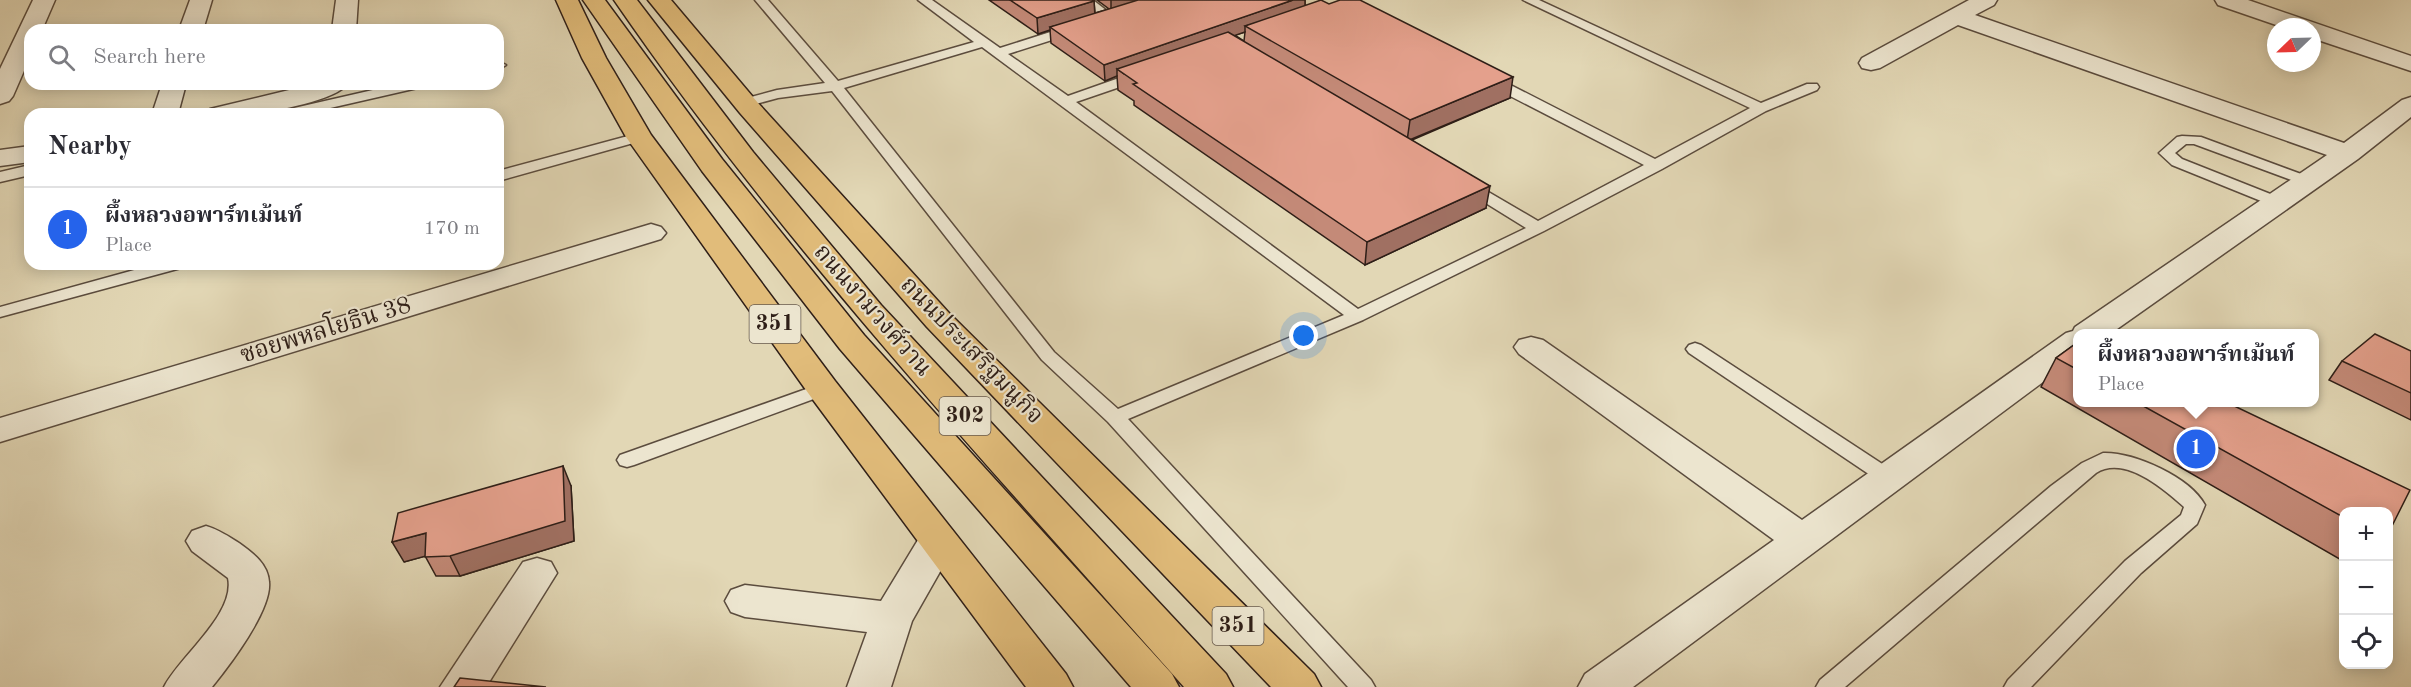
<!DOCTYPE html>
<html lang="en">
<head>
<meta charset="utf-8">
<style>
	:root { --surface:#fff; --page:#f7f7f7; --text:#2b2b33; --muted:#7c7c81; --line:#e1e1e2; --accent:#2563eb }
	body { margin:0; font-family:"Old Standard TT","Noto Serif Thai",serif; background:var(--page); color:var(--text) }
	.controls { position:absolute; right:18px; bottom:18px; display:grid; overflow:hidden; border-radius:12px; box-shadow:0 3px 15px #0003 }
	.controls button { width:54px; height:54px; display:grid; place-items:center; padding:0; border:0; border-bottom:2px solid var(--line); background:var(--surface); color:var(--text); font:30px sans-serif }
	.compass { position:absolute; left:2267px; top:18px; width:54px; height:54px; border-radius:50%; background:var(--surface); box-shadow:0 3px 15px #0003; rotate:247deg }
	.you { position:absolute; left:1304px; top:336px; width:21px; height:21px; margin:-15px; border:4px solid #fff; border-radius:50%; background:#1a73e8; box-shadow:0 0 0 9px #1a73e833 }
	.badge { display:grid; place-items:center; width:39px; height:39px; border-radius:50%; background:var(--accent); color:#fff; font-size:20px; font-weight:700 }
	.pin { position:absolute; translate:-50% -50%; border:3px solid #fff; box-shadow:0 2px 6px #0006 }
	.popup { position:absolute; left:2073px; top:329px; width:246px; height:78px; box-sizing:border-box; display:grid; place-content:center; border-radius:12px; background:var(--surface); filter:drop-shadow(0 2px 4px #0005); font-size:20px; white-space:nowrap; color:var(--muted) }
	.popup b { font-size:22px; color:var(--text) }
	.popup::after { content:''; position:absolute; left:50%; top:100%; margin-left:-12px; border:12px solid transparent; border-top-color:var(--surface) }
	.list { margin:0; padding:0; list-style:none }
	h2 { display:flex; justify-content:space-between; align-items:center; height:78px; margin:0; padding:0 24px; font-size:26px }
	h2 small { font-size:20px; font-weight:400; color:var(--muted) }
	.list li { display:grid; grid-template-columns:39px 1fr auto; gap:18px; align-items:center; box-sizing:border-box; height:84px; padding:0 24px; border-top:2px solid var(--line) }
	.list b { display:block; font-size:22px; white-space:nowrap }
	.list p { margin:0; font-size:20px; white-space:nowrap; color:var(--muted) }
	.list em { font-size:20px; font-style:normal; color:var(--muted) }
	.icon { flex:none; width:33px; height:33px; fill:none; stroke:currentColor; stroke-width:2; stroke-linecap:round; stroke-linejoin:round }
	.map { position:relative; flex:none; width:2411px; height:687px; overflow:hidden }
	.search { position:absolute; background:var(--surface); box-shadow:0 3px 15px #0003; left:24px; top:24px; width:480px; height:66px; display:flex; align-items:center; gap:15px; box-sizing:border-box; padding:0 21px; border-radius:18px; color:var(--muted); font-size:22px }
	.panel { position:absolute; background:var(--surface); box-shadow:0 3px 15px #0003; left:24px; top:108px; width:480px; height:162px; border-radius:18px }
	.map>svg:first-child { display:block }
</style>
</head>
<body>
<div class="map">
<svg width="2411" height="687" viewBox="0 0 2411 687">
	<rect width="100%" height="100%" fill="#e2d7b5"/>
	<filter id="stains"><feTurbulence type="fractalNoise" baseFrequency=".00333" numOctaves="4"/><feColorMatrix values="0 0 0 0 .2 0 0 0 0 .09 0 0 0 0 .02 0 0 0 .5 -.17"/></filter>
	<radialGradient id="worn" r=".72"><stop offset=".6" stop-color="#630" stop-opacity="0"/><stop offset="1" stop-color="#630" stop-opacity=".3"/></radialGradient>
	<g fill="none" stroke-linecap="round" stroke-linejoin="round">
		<g stroke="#5b4c3e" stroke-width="3">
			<g id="lane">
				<path d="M 755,0 L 768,0 L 838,81 L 974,42 L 918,0 L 932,0 L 1000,48 L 1069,26 L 1077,26 L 1079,29 L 1077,32 L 1008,54 L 1068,96 L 1136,72 L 1146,72 L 1148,75 L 1146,78 L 1076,102 L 1358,309 L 1526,228 L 1463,189 L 1460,186 L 1463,183 L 1473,183 L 1538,221 L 1644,165 L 1485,83 L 1483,80 L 1485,77 L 1495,77 L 1655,159 L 1750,108 L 1523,0 L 1539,0 L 1761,103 L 1807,84 L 1817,84 L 1819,87 L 1817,90 L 1766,111 L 1662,169 L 1544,231 L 1363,320 L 1128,419 L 1371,680 L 1375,687 L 1348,687 L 1108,422 L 1042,360 L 832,91 L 778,98 L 745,107 L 740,106 L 738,103 L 740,100 L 777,90 L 825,83 ZM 982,47 L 1344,315 L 1118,409 L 1054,352 L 844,88 Z"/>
				<polygon points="1079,0 1093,0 1116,18 1110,22 1106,21"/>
				<polygon points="498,61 506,65 498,70"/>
				<polygon points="399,84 424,84 422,87 304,114 279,114 281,111"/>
				<polygon points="639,133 644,134 646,137 644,140 498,181 498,171"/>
				<polygon points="2182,136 2201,137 2312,178 2315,181 2312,184 2302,184 2194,144 2186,144 2175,153 2182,159 2283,199 2285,202 2283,205 2271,205 2172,165 2159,153 2177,137"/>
				<polygon points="30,165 30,175 0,182 0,172"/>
				<polygon points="156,264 183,264 181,268 0,317 0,307"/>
				<polygon points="1695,343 1701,345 1896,473 1899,478 1896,483 1889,485 1882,483 1689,353 1686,349 1689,345"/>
				<polygon points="823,383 830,385 832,389 830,393 634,465 627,467 620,465 617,460 620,455"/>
				<path d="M 2103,453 C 2134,452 2190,477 2205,505 L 2197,524 L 2141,573 L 2031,687 L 2004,687 L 2008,680 L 2125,561 L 2181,515 L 2184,507 C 2163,488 2124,455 2096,473 L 1845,687 L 1816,687 L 1820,680 L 2051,486 L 2082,463 Z"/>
			</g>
		</g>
		<g stroke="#5b4c3e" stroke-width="3">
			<g id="street">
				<polygon points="33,0 55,0 42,30 30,30 30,57 13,96 9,101 0,104 0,69"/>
				<polygon points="190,0 212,0 203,30 179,30"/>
				<polygon points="336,0 358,0 356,30 332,30"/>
				<polygon points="1969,0 1997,0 1994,5 1975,15 2344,143 2402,100 2411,97 2411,117 2358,159 2110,334 2078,334 2078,356 1633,687 1578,687 1585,674 1774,540 1519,354 1514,347 1519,340 1531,337 1543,340 1802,520 2066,333 2073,331 2075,327 2327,155 1958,25 1880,68 1871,70 1862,68 1859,63 1862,58"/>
				<polygon points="2215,0 2248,0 2411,56 2411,71 2312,38 2312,27 2282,27 2218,5"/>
				<polygon points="162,84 186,84 178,114 152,114"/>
				<path d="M 314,84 L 347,84 C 337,100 274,111 254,114 C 238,116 222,114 206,114 L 210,109 Z"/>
				<polygon points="30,146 30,162 0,166 0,150"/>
				<polygon points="651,224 661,227 666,233 661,239 0,442 0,418"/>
				<polygon points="938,525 952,530 958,540 912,621 891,687 847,687 867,632 745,617 731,612 725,601 731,590 745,585 881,601 924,530"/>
				<path d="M 206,526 C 219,530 228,536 239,543 C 253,553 268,564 269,582 C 272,610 229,666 212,687 L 164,687 C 179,657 236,614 228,578 L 192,551 L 186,541 L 192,531 Z"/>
				<polygon points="537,558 551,562 557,573 486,687 440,687 523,562"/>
			</g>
		</g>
		<g stroke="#2e1e17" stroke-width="3">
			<g id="primary">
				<polygon points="556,0 578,0 606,58 651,135 835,381 1066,674 1073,687 1026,687 811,397 626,137 582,58"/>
				<polygon points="583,0 605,0 722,159 864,335 1172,674 1179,687 1131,687 840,349 702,171"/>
				<path d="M 614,0 L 637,0 L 753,152 L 881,305 L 1226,674 L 1233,687 L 1184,687 C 987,464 783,246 614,0 Z"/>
				<polygon points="648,0 671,0 758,103 949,313 1314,674 1321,687 1271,687 927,327 740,113"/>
			</g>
		</g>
		<use href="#lane" fill="#ece5cf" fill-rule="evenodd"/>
		<use href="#street" fill="#ece5cf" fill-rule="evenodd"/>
		<use href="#primary" fill="#e1bc7a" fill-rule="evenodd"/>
	</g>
	<g fill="#c48a78" stroke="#2e1e17" stroke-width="1.5" fill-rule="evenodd">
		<path d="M 989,0 L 1094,0 L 1094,1 L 1095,13 L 1109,9 L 1097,0 L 1305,0 L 1305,5 L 1510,98 L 1412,140 L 1486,208 L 1365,265 L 1134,105 L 1134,101 L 1118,90 L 1117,76 L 1105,81 L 1051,43 L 1050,30 L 1038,34 ZM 1245,32 L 1244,41 L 1235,35 Z"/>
		<polygon points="2078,342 2078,402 2226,402 2343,512 2343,561 2041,387 2056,358"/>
		<polygon points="2411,351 2411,420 2329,380 2342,361"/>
		<polygon points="571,486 574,541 460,576 436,576 425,556 404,562"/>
	</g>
	<g fill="#a07062" stroke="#2e1e17" stroke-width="1.5">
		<polygon points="1111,0 1145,0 1111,11"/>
		<polygon points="1293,0 1305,0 1305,11 1245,26 1245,32 1124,74 1117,69 1117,76 1105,81 1104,65"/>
		<polygon points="1094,1 1095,16 1050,27 1050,30 1038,34 1037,18"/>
		<polygon points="1513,77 1510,98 1407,141 1410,120"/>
		<polygon points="1490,186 1486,208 1365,265 1367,242"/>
		<polygon points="563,466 571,486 574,541 460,576 450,556"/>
		<polygon points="426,533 437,553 404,562 392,542"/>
	</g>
	<g fill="#e4a08c" stroke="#2e1e17" stroke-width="1.5">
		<polygon points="1010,0 1094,0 1094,1 1037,18"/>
		<polygon points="1138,0 1293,0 1104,65 1050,27"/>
		<polygon points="1321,0 1329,4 1340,0 1360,0 1513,77 1410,120 1245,26"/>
		<polygon points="1228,32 1490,186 1367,242 1133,84 1137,83 1117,69"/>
		<polygon points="2375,334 2411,351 2411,393 2342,361"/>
		<polygon points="2078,342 2078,370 2056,358"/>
		<polygon points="2136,402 2226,402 2410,490 2388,534 2388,512 2343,512 2343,517"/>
		<polygon points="563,466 565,521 450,556 425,557 426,533 392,542 398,513"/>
		<polygon points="460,678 546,687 454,687"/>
	</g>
	<g text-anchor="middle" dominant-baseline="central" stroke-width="4.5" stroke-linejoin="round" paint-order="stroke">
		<g fill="#ece5cf" stroke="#675a4e" stroke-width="1.5">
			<rect x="749.5" y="305" width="51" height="38" rx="4.5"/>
			<rect x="939.5" y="397" width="51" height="38" rx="4.5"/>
			<rect x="1212.5" y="607" width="51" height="38" rx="4.5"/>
		</g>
		<g font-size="22" font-weight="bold" fill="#2e1e17">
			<text x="775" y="324">351</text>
			<text x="965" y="416">302</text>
			<text x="1238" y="626">351</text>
		</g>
		<g font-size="24" fill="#2e1e17" stroke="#ece5cf">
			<text transform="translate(872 311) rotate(49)">ถนนงามวงศ์วาน</text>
			<text transform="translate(326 331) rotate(-17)">ซอยพหลโยธิน 38</text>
			<text transform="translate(971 351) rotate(46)">ถนนประเสริฐมนูกิจ</text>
		</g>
	</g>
	<rect width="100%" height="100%" filter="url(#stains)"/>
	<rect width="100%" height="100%" fill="url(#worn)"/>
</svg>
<div class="controls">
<button>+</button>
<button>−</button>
<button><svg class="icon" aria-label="locate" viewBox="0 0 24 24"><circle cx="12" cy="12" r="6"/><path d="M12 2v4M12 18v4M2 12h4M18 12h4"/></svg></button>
</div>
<svg class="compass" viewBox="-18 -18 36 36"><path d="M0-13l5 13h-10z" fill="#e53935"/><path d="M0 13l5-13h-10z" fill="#7c7c81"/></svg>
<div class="you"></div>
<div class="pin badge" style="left:2196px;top:449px">1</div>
<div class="popup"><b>ผึ้งหลวงอพาร์ทเม้นท์</b>Place</div>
<div class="search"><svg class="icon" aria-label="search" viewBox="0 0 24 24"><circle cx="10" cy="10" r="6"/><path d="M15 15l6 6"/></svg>Search here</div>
<section class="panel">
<h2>Nearby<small></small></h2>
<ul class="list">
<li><span class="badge">1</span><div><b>ผึ้งหลวงอพาร์ทเม้นท์</b><p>Place</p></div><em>170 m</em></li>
</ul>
</section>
</div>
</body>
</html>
